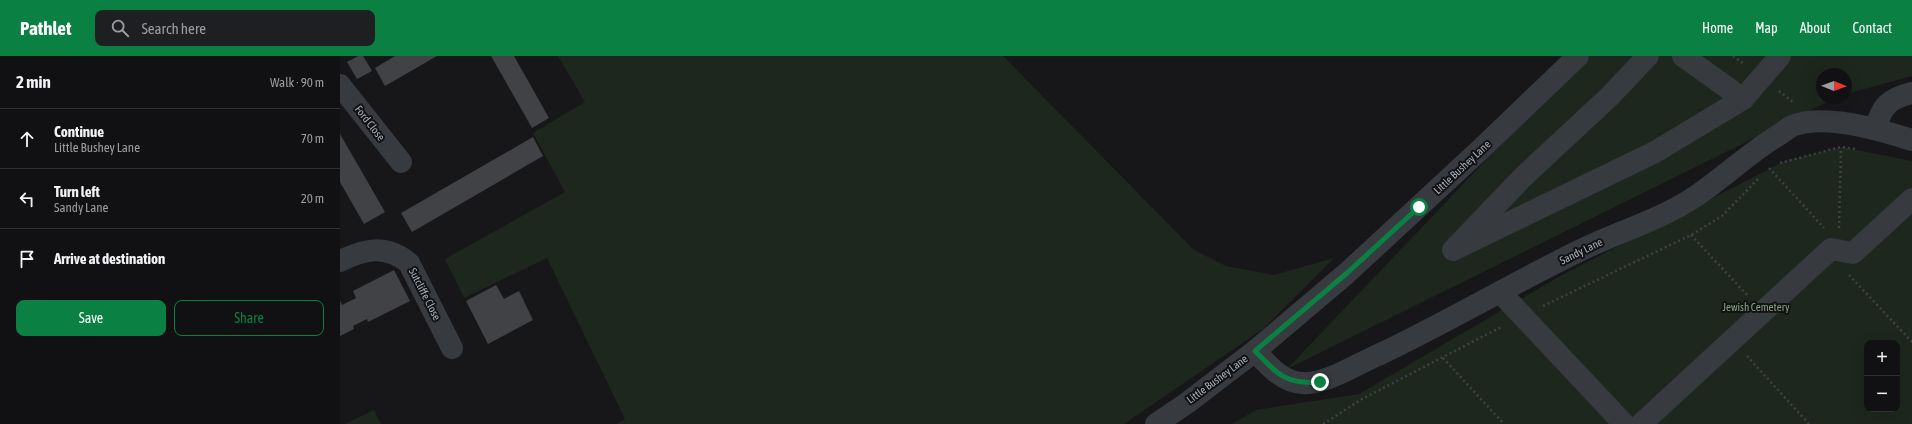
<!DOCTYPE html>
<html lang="en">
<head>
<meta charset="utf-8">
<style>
	:root { --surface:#111113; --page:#1e1f21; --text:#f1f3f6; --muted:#9c9da0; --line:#303133; --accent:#0b8043 }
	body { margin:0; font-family:"Asap Condensed",sans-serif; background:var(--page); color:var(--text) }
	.controls { position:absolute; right:12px; bottom:12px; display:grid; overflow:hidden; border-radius:8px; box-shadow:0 4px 16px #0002 }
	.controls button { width:36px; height:36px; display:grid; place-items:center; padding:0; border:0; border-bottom:1px solid var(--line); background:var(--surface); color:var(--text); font:20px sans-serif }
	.compass { position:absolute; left:1476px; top:12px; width:36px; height:36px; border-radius:50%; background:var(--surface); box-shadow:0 4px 16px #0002; rotate:91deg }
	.stop { position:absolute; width:12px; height:12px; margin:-9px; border:3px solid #0b8043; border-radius:50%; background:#fff }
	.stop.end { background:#0b8043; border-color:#fff; box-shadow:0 1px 4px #0008 }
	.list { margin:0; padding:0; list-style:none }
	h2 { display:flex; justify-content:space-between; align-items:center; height:52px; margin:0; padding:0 16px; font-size:17px }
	h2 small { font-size:13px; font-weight:400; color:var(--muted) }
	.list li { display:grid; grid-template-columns:26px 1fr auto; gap:12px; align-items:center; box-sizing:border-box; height:60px; padding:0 16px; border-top:1px solid var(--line) }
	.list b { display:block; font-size:15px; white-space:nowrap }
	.list p { margin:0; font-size:13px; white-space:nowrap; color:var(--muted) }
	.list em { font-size:13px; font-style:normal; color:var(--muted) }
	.actions { display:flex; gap:8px; padding:12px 16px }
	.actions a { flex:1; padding:9px 0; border:1px solid var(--accent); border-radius:8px; text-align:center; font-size:14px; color:var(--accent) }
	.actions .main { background:var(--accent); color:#fff }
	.icon { flex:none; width:22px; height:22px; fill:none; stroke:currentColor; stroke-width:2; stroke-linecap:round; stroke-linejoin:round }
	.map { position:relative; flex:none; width:1572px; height:368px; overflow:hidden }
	header { display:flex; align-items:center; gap:24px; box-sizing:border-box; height:56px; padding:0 20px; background:var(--accent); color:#fff }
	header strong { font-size:19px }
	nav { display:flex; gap:22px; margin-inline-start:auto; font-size:14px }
	.search { width:280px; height:36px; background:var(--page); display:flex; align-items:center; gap:10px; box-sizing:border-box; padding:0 14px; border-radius:8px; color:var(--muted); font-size:15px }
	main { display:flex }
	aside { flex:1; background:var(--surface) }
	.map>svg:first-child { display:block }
</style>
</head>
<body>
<header>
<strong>Pathlet</strong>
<div class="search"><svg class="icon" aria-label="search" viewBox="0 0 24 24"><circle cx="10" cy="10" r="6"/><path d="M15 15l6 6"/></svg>Search here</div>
<nav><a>Home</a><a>Map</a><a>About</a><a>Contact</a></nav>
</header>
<main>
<aside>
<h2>2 min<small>Walk · 90 m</small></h2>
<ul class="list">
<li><svg class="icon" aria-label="ahead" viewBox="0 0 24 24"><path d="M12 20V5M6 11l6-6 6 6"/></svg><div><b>Continue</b><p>Little Bushey Lane</p></div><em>70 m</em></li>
<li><svg class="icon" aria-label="left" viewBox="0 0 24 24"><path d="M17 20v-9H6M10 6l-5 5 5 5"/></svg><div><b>Turn left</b><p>Sandy Lane</p></div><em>20 m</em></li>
<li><svg class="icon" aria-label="arrive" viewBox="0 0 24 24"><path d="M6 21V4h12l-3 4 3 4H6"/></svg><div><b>Arrive at destination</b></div></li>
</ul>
<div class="actions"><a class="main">Save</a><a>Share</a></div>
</aside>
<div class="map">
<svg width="1572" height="368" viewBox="0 0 1572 368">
	<rect width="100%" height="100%" fill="#171719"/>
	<g fill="#1e271e" fill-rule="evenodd">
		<polygon points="218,0 663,0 854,194 886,210 934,219 994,202 923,273 784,368 276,368 285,363 207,202 124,242 105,203 225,136 193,77 245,46"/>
		<polygon points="1245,0 1572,0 1572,20 1506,38 1506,18 1482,18 1482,42 1495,42 947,313"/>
		<path d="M 1502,91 L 1572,105 L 1572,368 L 892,368 L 916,354 L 1019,338 L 1220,220 L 1445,105 ZM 1527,287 L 1557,287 L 1557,353 L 1527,353 Z"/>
		<polygon points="34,354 41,368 5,368"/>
	</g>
	<g fill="#404246">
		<polygon points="18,0 23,0 32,15 17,23 7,6"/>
		<polygon points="55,0 97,0 45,30 35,12"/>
		<polygon points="151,0 174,0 209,62 192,72"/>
		<polygon points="0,78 45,156 24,168 0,126"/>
		<polygon points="193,81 203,100 72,176 61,157"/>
		<polygon points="54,214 70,245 28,266 27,263 13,270 14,273 0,280 0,245 2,249 16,242 13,235"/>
		<polygon points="156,229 164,243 179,235 193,264 148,288 126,245"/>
	</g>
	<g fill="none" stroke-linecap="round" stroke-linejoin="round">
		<g stroke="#3d4145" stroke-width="2.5" stroke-dasharray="2 3" stroke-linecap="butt">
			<polyline points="1393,0 1404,8"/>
			<polyline points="1439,35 1453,46"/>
			<polyline points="1440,107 1501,91 1515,93"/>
			<polyline points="1429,112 1484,172"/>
			<polyline points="1499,172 1501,92"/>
			<polyline points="1351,179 1408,240"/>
			<polyline points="1509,219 1572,286"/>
			<polyline points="1203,250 1351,179 1382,160 1419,122"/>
			<polyline points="1407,300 1469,368"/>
			<polyline points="1103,302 1164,368"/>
			<polyline points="983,368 1022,343 1163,270"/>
		</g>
		<g stroke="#373a3e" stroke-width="22">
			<polyline points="1308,0 1269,41 1183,121 1113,194 1315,96 1403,43 1440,0"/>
			<polyline points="1343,0 1403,43"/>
			<polyline points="0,29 61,106"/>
			<path d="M 1535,73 C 1542,50 1548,43 1572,37"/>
			<path d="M 0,205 C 25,193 45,188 69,207 L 112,292"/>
			<polyline points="1160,236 1284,368"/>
			<path d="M 915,295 C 928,309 942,326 962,327 C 985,329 1017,308 1038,299 C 1106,267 1171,228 1239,195 C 1277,176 1321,164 1356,140 C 1384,121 1408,98 1437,80 C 1442,77 1447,73 1452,70 C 1486,57 1539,74 1572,84"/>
			<polyline points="816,368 847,347 915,295 1007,217 1142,92 1238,0"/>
			<polyline points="1301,368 1491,193 1513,197 1572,143"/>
		</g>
	</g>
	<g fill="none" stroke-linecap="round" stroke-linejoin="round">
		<path stroke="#0b8043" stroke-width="5" d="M 980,326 C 945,329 938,318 915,295 L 1007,217 L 1079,151"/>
	</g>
	<g text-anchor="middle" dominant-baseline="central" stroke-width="4" stroke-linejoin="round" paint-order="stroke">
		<g font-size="11" fill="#a8b0ba" stroke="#121214">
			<text transform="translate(30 67) rotate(52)">Ford Close</text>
			<text transform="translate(1122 111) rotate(-43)">Little Bushey Lane</text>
			<text transform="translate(1241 195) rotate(-26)">Sandy Lane</text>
			<text transform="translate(85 238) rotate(63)">Sutcliffe Close</text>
			<text transform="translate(877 323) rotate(-37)">Little Bushey Lane</text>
		</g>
		<g font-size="11" fill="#82a67d" stroke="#121214">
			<text x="1416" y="251">Jewish Cemetery</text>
		</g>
	</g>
</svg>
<div class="controls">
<button>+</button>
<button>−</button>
</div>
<svg class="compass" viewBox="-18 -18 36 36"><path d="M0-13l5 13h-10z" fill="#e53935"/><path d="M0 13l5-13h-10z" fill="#9c9da0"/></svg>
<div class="stop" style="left:1079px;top:151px"></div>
<div class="stop end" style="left:980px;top:326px"></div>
</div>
</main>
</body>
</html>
